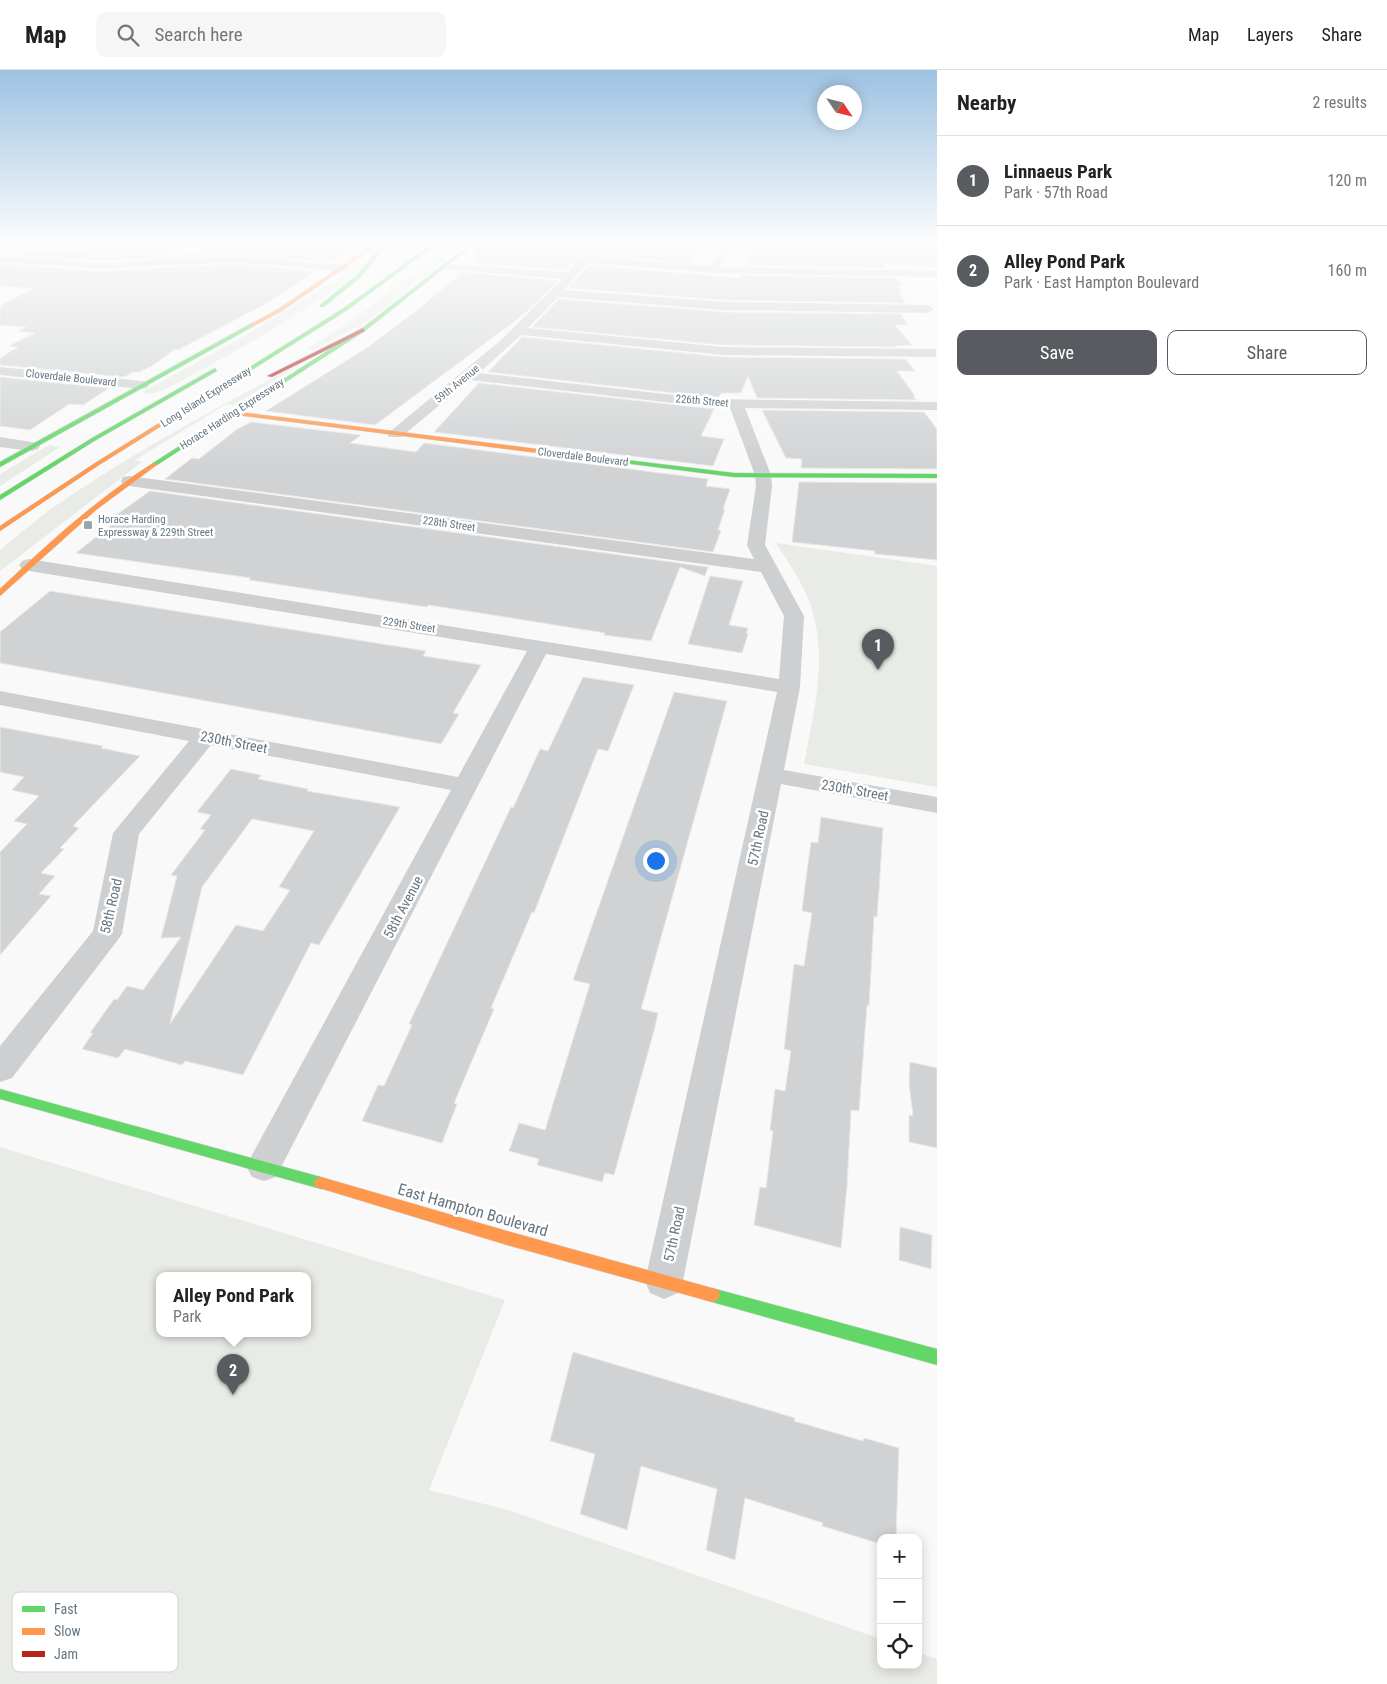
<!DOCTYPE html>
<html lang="en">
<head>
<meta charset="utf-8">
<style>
	:root { --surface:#fff; --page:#f6f6f6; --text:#222; --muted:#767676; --line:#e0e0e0; --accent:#585c60 }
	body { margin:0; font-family:"Roboto Condensed",sans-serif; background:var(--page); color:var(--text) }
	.controls { position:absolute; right:15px; bottom:15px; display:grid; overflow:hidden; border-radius:10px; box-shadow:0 2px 12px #0003 }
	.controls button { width:45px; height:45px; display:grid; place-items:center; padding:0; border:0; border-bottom:1px solid var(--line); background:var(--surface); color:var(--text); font:25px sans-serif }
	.compass { position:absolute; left:817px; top:15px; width:45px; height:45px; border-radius:50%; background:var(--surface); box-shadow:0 2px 12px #0003; rotate:125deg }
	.you { position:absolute; left:655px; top:790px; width:18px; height:18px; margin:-12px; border:4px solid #fff; border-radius:50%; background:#1a73e8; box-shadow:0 0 0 8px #1a73e833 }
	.badge { display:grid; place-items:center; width:32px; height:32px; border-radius:50%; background:var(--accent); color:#fff; font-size:16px; font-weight:700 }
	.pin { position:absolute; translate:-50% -41px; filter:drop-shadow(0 1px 2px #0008) }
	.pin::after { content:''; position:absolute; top:26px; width:18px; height:15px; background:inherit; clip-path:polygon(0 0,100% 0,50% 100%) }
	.popup { position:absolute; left:156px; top:1202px; width:155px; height:65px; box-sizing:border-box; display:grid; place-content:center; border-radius:10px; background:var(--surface); filter:drop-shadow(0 1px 4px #0005); font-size:16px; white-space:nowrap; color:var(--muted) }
	.popup b { font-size:19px; color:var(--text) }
	.popup::after { content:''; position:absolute; left:50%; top:100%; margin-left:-10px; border:10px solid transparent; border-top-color:var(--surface) }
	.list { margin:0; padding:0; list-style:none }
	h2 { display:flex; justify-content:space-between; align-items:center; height:65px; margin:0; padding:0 20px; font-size:21px }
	h2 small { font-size:16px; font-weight:400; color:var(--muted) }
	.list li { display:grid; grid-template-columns:32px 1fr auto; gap:15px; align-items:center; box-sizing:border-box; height:90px; padding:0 20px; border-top:1px solid var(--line) }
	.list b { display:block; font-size:19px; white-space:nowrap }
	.list p { margin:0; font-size:16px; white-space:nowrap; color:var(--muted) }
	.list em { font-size:16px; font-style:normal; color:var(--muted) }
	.actions { display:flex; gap:10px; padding:15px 20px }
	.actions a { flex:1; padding:11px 0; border:1px solid var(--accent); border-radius:10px; text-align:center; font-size:18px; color:var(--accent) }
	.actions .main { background:var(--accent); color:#fff }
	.icon { flex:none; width:28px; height:28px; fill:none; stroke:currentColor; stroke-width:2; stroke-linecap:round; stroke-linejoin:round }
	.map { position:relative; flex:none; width:937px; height:1614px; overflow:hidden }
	header { display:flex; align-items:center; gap:30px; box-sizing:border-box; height:70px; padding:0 25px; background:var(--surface); border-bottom:1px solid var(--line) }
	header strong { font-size:24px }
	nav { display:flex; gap:28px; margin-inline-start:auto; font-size:18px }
	.search { width:350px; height:45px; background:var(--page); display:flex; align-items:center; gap:12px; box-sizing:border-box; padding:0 18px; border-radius:10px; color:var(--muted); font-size:19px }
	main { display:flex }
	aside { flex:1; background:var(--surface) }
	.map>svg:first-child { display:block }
</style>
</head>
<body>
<header>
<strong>Map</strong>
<div class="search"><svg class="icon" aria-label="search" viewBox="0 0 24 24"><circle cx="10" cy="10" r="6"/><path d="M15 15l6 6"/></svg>Search here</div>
<nav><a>Map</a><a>Layers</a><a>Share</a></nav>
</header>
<main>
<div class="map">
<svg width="937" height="1614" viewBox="0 0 937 1614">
	<rect width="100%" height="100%" fill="#f9f9f9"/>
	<g fill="#e8ebe6" fill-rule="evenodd">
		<polygon points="451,174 466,174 367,252 313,280 308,279 361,244"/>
		<path d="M 364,193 C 355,209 337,218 322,228 C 272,262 219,290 166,319 L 150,324 L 142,322 L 239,269 Z"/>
		<path d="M 312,288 L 234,335 L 227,334 L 135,390 L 142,392 L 0,501 L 0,480 C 17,466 33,452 51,439 C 134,382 222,334 312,288 Z"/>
		<polygon points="49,375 60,377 0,416 0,404"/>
		<path d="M 776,473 L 937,496 L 937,717 L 804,694 C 814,642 828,588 811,536 C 804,514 788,492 776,473 Z"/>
		<path d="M 0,1077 L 505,1230 L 429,1420 L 508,1440 L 881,1569 L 881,1595 L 918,1595 L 918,1583 L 937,1589 L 937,1614 L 0,1614 ZM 159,1206 L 307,1206 L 307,1264 L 159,1264 Z"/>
	</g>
	<g fill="#d0d2d3" stroke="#e8e8e8" fill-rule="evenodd">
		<polygon points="210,174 288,174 341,178 337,181 344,182 329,192 233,184 101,191 0,184 161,176 161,178 166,178 166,185 201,183 206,176"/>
		<polygon points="480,174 590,174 567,200 472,194 476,191 477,177"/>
		<polygon points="605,174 703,174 692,193 597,185"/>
		<polygon points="758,174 937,174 937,197 882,193 886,198 745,196 751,180 755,180"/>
		<polygon points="0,194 101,201 233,194 316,201 267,233 178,280 175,279 152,296 139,302 133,302 124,307 0,295 0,288 18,277 9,276 35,263 18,261 26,257 0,255 0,236 34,218 0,216"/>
		<polygon points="589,195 740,208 741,205 895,208 902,216 896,216 902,223 898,223 906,233 724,230 568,218"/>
		<polygon points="463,202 558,211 523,245 375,355 266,341 368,277 421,237"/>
		<polygon points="559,229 724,242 900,244 909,255 895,255 912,275 895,276 896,277 724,275 532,257"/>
		<polygon points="522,267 724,287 905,289 915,301 897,301 915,326 913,326 916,330 757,328 748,306 741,323 721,323 719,327 709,327 488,302"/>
		<polygon points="0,307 109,318 83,335 69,334 30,360 0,356"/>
		<polygon points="479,313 714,339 701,366 724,369 713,396 434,362"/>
		<polygon points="762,340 924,342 937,359 937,399 801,398 802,389 786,388"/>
		<polygon points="251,352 361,365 350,373 416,382 424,373 708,409 706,416 730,419 723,439 725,439 718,460 721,460 713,482 165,409 192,388 199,389 236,360"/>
		<polygon points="799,412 937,413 937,490 875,484 875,481 792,472"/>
		<polygon points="150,421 708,497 705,506 680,497 651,571 604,565 605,563 474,542 428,535 427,537 249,510 251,508 76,483 116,451 109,450"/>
		<polygon points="710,506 743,511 729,555 748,558 746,563 748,564 742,583 688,574"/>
		<polygon points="50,521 426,581 423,586 481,595 453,643 459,644 441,674 0,593 0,562"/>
		<polygon points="583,607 634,615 608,681 598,679 534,843 532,842 491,938 494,939 454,1033 457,1034 442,1073 362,1051 378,1015 384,1016 412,955 409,954 511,737 513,738 540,679 548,681"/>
		<polygon points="674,622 727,631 641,939 658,943 655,957 614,1105 605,1103 602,1112 537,1095 539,1089 509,1081 519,1053 545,1060 590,914 573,910"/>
		<polygon points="0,657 103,676 101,678 140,686 73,756 79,758 60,778 64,779 41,803 55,806 39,824 51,826 0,885 0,782 27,754 14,751 39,726 12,720 24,707 0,702"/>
		<path d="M 231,699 L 261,705 L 258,709 L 308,719 L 307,721 L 400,737 L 319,875 L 311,873 L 243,1005 L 185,991 L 182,995 L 125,979 L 118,988 L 82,979 L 93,963 L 90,963 L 114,929 L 117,930 L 127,916 L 143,920 L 181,867 L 161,868 L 177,806 L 171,805 L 205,760 L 200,759 L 211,745 L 197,742 ZM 252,749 L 314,761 L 279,817 L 290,820 L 263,861 L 236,855 L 170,954 L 202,817 Z"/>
		<polygon points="821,747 883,758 879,820 877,847 874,846 869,936 867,935 859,1041 851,1040 847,1116 841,1178 754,1155 760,1117 766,1118 773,1061 770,1060 775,1019 785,1021 791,981 784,979 794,894 804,896 812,843 802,841 805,816 811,772 818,773"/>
		<polygon points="910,992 937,998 937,1078 909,1072 909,1045 913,1046 909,1014"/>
		<polygon points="900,1157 932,1165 931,1199 899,1190"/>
		<polygon points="573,1282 795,1348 794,1351 863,1371 864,1368 899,1378 896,1468 881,1468 881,1474 822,1456 823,1453 745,1428 735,1490 706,1480 717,1419 641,1396 627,1460 580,1444 595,1384 550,1371"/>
	</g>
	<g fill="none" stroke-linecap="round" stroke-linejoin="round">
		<g stroke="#d5d6d7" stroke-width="1">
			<g id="fast">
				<polygon points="382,174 387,174 361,207 324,237 320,237 320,235 357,205"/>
				<polygon points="432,174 437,174 346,241 242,306 237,305 342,239"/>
				<polygon points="470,174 475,174 365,261 157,395 153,395 153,393 361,259"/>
				<polygon points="252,253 254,256 0,397 0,392"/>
				<polygon points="215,298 217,301 96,370 0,430 0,425 92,368"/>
				<polygon points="594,386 734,403 937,404 937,408 734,407 592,389 592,387"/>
				<polygon points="0,1019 321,1107 326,1109 328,1113 326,1117 321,1119 0,1029"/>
				<polygon points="712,1218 937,1279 937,1295 712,1232 706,1230 704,1225 706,1220"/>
			</g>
		</g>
		<g stroke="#d5d6d7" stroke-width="1">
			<g id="slow">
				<polygon points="374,174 379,174 282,241 254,256 249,255 278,239"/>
				<polygon points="238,304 243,305 99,395 0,461 0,456 95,393"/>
				<polygon points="231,341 594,386 597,388 594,390 229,344 229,342"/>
				<path d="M 153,393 L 158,394 L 96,440 L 0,526 L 0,519 C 48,473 97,429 153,393 Z"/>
				<polygon points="321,1107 507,1161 712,1218 718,1220 720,1225 718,1230 712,1232 507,1175 316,1117 314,1113 316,1109"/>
			</g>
		</g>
		<g stroke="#d5d6d7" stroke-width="1">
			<polygon id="jam" points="363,258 365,261 272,307 267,306"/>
		</g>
		<g fill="#cecfd0" fill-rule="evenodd">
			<polygon points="593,174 603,175 593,187 710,196 723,174 733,174 720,197 937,201 937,207 713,203 588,193 564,220 724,232 928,235 934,239 928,243 724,240 558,227 528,258 724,277 936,279 936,287 724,285 521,265 479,303 709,329 937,332 937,340 745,338 771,405 772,416 765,475 804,546 800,617 784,700 937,727 937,743 781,714 683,1211 678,1223 664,1229 650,1223 645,1211 777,622 546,584 276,1107 264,1111 252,1107 246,1096 451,720 211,675 139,764 122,864 117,871 12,1008 0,1012 0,976 93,861 113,763 189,671 0,635 0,621 458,707 527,581 29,501 22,499 19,495 22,491 29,489 779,609 784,546 761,502 129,416 123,415 121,411 123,407 129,406 754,489 747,475 756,416 755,405 730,338 709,337 470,310 401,367 389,367 387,364 501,270 562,209 447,199 441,196 443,194 568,202"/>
			<polygon points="0,186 101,193 233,186 343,195 349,198 343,201 233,192 101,199 0,192"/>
			<polygon points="0,297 142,311 147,312 149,315 147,318 142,319 0,305"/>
			<polygon points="0,367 38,373 40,376 38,379 32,381 0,377"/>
		</g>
		<use href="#fast" fill="#63d668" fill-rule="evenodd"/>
		<use href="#slow" fill="#ff974d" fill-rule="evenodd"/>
		<use href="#jam" fill="#b3261e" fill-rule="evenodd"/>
	</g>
	<linearGradient id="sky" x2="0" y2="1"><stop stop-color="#9dc2e2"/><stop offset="0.43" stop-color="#fcfcfc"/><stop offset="1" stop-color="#fcfcfc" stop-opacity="0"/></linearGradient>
	<rect width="937" height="400" fill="url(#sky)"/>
	<rect fill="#99a4ac" stroke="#fff" stroke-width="2" x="83" y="450" width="10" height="10" rx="2.5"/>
	<g text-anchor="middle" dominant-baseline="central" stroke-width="5" stroke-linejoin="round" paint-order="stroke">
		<g font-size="11" fill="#657683" stroke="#fff">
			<text transform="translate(71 308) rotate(6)">Cloverdale Boulevard</text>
			<text transform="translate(457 314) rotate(-39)">59th Avenue</text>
			<text transform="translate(206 327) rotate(-32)">Long Island Expressway</text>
			<text transform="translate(702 331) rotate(5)">226th Street</text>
			<text transform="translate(232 344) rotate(-33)">Horace Harding Expressway</text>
			<text transform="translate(583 387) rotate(7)">Cloverdale Boulevard</text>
			<text transform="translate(449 454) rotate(8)">228th Street</text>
			<text transform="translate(409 555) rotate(9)">229th Street</text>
		</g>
		<g font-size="11" fill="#657683" stroke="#fff" text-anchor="start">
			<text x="98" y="449">Horace Harding<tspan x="98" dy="13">Expressway &amp; 229th Street</tspan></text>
		</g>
		<g font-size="14" fill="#657683" stroke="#fff">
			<text transform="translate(234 672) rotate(11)">230th Street</text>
			<text transform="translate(855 720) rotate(10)">230th Street</text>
			<text transform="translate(758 768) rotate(-78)">57th Road</text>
			<text transform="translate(111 836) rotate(-77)">58th Road</text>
			<text transform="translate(403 837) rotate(-62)">58th Avenue</text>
			<text transform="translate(674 1164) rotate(-78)">57th Road</text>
		</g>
		<g font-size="16" fill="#657683" stroke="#fff">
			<text transform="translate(473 1140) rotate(16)">East Hampton Boulevard</text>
		</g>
	</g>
	<rect x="12" y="1522" width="166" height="80" rx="8" fill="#fff" stroke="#d1d6da" stroke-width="1"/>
	<rect x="22" y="1536" width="23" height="6" fill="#63d668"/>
	<rect x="22" y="1558" width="23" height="7" fill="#ff974d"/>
	<rect x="22" y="1581" width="23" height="6" fill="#b3261e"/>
	<g font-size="14" fill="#657683">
		<text x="54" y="1544">Fast</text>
		<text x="54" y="1566">Slow</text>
		<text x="54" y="1589">Jam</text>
	</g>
</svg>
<div class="controls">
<button>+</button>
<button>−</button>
<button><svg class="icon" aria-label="locate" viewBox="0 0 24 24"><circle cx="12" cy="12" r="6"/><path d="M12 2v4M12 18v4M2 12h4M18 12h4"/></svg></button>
</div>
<svg class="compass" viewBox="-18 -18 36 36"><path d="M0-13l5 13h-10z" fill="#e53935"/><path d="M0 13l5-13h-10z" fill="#767676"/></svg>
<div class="you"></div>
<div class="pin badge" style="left:878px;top:600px">1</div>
<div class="pin badge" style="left:233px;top:1325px">2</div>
<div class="popup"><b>Alley Pond Park</b>Park</div>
</div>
<aside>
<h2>Nearby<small>2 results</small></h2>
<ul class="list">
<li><span class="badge">1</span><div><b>Linnaeus Park</b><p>Park · 57th Road</p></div><em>120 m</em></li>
<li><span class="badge">2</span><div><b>Alley Pond Park</b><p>Park · East Hampton Boulevard</p></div><em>160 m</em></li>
</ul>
<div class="actions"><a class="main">Save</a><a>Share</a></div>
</aside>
</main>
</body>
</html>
